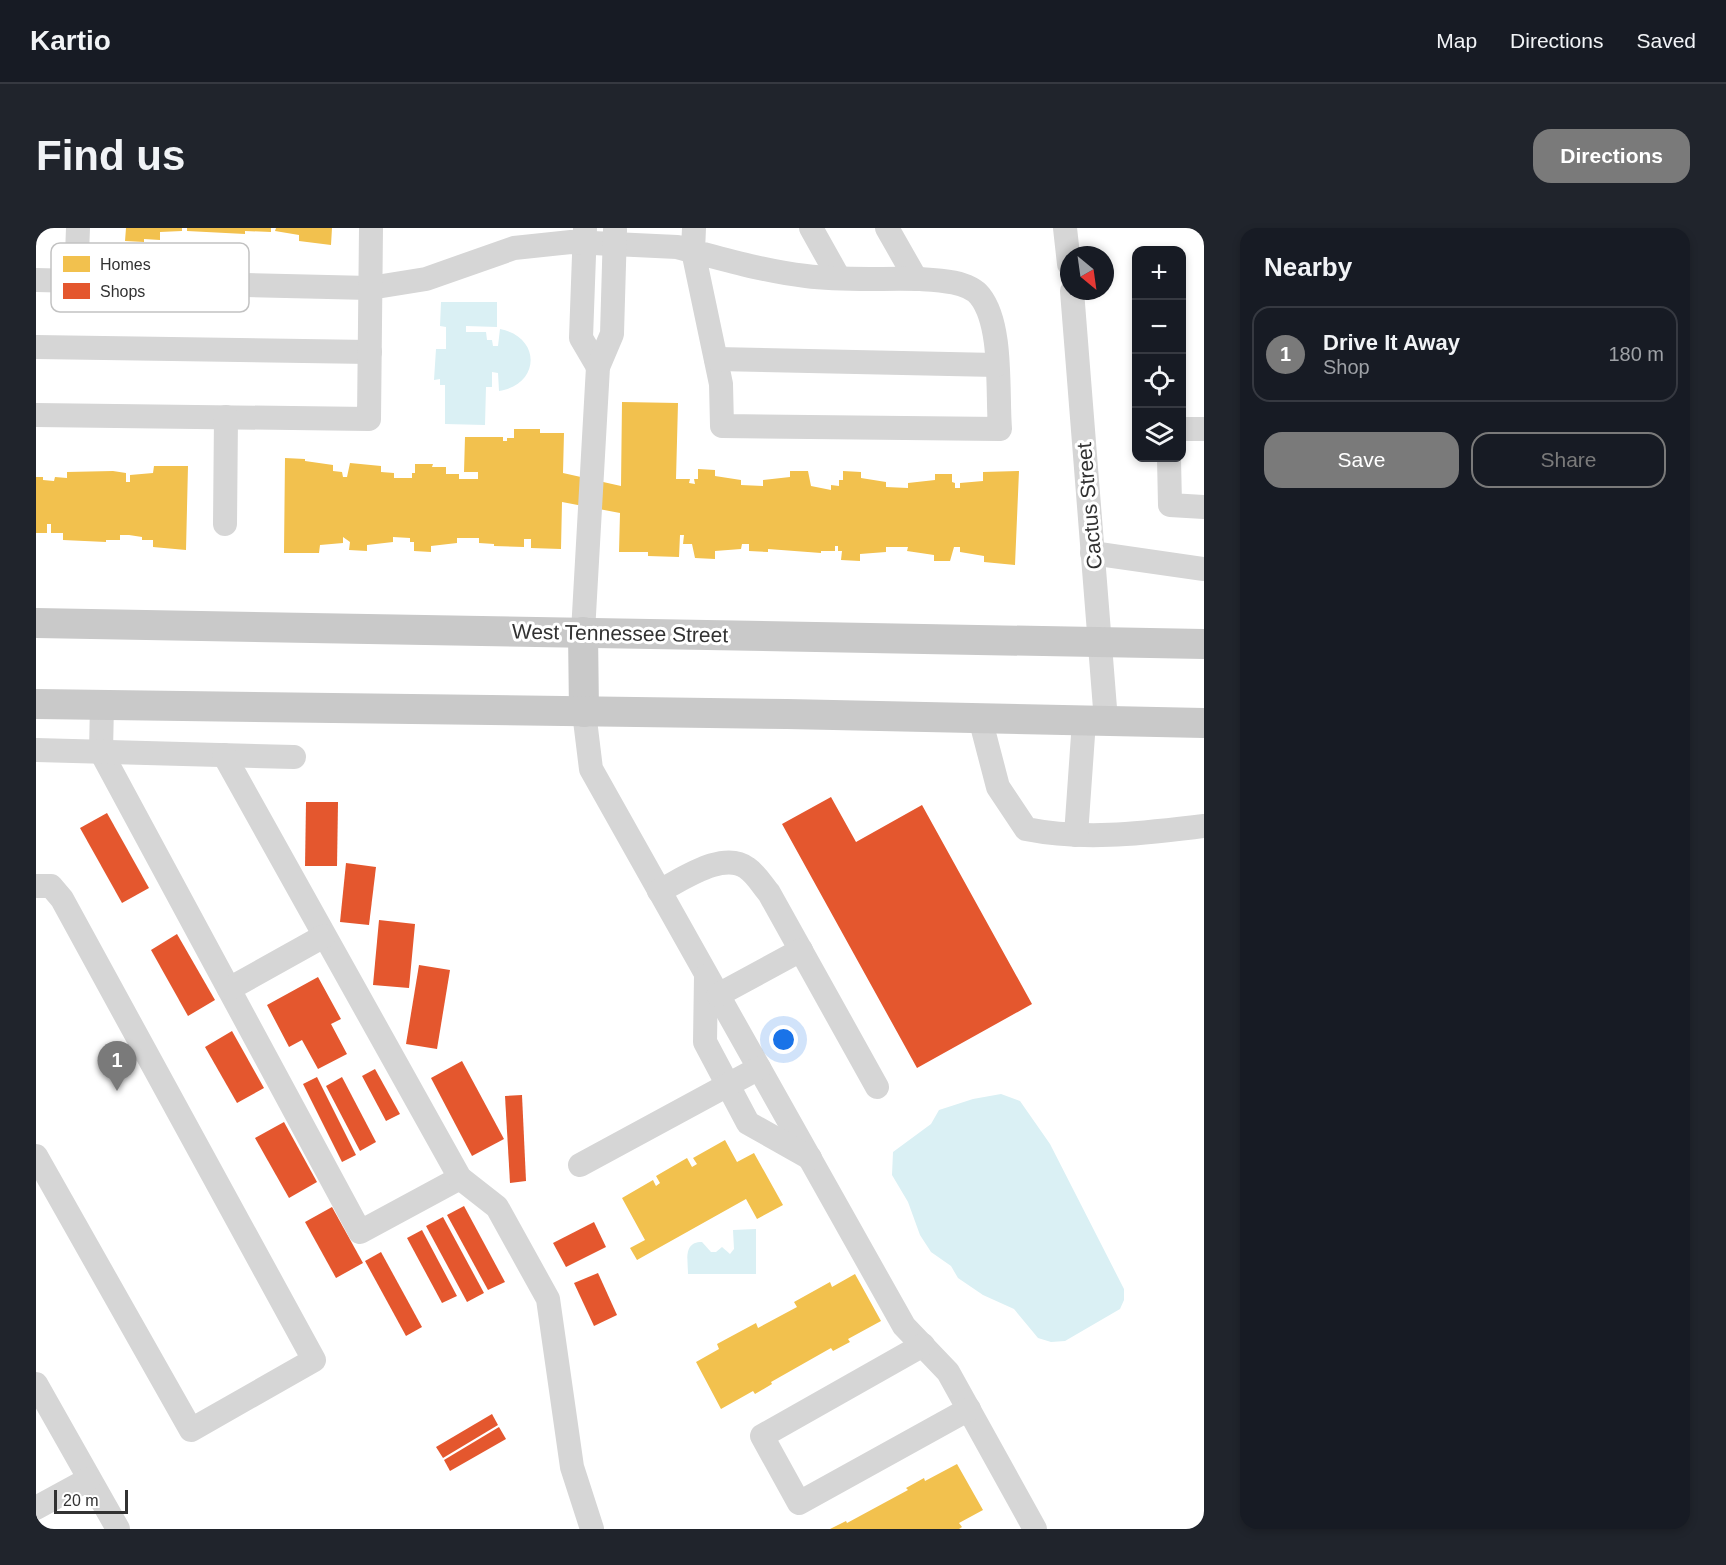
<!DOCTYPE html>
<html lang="en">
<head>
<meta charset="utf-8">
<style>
	:root { --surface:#171b24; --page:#20242c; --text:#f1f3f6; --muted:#9ea1a6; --line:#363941; --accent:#7a7a7a }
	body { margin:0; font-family:Helvetica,sans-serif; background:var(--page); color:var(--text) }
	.controls { position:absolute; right:18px; top:18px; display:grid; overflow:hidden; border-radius:12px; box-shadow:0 3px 9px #0003 }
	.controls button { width:54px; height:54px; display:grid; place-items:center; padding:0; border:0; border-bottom:2px solid var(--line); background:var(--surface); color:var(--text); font:30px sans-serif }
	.compass { position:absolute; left:1024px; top:18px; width:54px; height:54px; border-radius:50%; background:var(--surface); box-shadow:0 3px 9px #0003; rotate:151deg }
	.scale { position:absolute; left:18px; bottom:15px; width:74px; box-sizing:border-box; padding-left:6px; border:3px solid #323232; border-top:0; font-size:16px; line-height:21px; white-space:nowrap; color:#323232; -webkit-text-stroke:4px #fff; paint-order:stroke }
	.you { position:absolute; left:748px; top:812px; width:21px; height:21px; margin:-15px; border:4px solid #fff; border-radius:50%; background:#1a73e8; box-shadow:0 0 0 9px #1a73e833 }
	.badge { display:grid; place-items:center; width:39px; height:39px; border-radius:50%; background:var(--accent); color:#fff; font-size:20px; font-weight:700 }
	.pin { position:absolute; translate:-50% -50px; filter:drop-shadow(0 2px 3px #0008) }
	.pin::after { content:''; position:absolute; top:32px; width:21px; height:18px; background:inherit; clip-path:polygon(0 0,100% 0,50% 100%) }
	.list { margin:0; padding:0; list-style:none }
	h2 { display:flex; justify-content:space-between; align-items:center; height:78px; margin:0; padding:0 24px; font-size:26px }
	h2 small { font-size:20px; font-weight:400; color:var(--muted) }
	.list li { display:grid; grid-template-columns:39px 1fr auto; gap:18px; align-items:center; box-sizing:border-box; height:96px; margin:0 12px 12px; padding:0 12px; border:2px solid var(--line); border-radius:18px }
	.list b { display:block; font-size:22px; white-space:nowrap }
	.list p { margin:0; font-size:20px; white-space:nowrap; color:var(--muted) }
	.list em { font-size:20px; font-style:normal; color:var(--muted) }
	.actions { display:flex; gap:12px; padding:18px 24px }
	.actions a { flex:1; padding:14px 0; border:2px solid var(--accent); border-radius:18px; text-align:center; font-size:21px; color:var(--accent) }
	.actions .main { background:var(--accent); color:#fff }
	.icon { flex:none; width:33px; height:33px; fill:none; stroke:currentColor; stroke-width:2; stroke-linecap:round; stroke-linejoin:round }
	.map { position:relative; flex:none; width:1168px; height:1301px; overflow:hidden; border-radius:18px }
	header { display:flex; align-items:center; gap:36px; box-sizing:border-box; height:84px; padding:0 30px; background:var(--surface); border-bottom:2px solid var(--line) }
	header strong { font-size:28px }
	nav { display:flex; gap:33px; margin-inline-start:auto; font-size:21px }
	.intro { display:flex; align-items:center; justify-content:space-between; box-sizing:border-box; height:144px; padding:0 36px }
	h1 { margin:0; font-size:42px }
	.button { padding:15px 27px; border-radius:18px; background:var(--accent); color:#fff; font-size:21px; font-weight:700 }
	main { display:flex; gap:36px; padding:0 36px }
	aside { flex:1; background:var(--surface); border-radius:18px; box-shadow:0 3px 9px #0003 }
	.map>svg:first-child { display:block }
</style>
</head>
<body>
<header>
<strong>Kartio</strong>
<nav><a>Map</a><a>Directions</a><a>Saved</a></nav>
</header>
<div class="intro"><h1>Find us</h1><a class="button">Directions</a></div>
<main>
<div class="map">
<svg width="1168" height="1301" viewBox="0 0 1168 1301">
	<rect width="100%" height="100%" fill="#fff"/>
	<g fill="#daf0f4">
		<path d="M 405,74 L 461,74 L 461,99 L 430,98 L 430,104 L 450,104 L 451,112 L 456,112 L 457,118 L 462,118 L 464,101 C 506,109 504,157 463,163 L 462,145 L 456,144 L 456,159 L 450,159 L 449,197 L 409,196 L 409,157 L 404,157 L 404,151 L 398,152 L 400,121 L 410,121 L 410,99 L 404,98 Z"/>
		<polygon points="965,866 984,873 1014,916 1088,1061 1088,1072 1084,1081 1029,1113 1015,1114 1002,1110 978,1081 947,1067 922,1050 915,1038 895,1024 884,1007 872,974 856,947 857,924 895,896 903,882 937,871"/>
		<path d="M 720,1001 L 720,1046 L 652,1046 C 652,1032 647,1014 666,1014 L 675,1024 L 680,1024 L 686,1019 L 694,1026 L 698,1021 L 697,1002 Z"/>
	</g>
	<g fill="#f2c14e">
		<polygon points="90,0 146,0 146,3 124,4 124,12 108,11 108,14 89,13"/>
		<polygon points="151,0 235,0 235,4 209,3 209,6 151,3"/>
		<polygon points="240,0 296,0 295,17 263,13 263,7 239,3"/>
		<polygon points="586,174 642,175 640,251 654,251 653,255 659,256 658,251 662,251 662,241 679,242 679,248 705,252 705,257 727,258 727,252 754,249 754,243 772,243 775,258 795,262 795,257 803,258 803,252 807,252 807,243 825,244 825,250 850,254 850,259 872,260 872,255 899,252 899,246 916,246 916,254 919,255 919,260 924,260 924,255 947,253 947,244 983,243 979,337 948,334 948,328 924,324 924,319 918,319 914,333 898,333 898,327 871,323 872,319 850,319 850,324 824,326 824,333 805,332 806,323 802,323 802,318 799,318 799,323 785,323 785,325 732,321 732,324 713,323 713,316 706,316 705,321 679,323 679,331 659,330 656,316 647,316 648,307 644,307 643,329 612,328 612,324 583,324 584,285 526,274 525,321 495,320 495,311 488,311 488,319 458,318 458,316 443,315 443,310 421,310 421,315 395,318 395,324 378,323 378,314 374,314 374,310 357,309 357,314 331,317 331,323 313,322 314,314 307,309 307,315 284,317 283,325 248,325 249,230 269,231 269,233 297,237 297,243 306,244 307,249 311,249 314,235 345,238 345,244 358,245 358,250 376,250 376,245 379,245 379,236 397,236 396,239 410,239 410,246 423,246 423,251 442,251 442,244 428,244 429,209 467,209 467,213 471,213 471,210 478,210 478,201 504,201 504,205 528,205 527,245 585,258"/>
		<polygon points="118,238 152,238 150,322 117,319 117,312 106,312 106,309 93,307 84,307 84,312 70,312 70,314 27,312 27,305 15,305 15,296 11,296 11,305 0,305 0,249 7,249 7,252 18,253 19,249 31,250 31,244 77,243 90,245 90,254 94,254 94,247 117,245"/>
		<polygon points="689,912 701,934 718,925 747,977 721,991 710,971 601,1032 594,1020 609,1012 586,970 617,952 620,958 624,955 620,948 651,930 656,939 661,936 657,930"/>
		<polygon points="819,1046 845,1093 812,1111 814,1114 797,1123 795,1120 735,1154 736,1156 719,1166 717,1163 685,1181 660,1134 683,1121 681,1116 720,1095 722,1100 761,1079 758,1074 794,1054 796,1059"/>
		<polygon points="921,1236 947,1282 923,1295 926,1299 923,1301 794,1301 810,1293 811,1295 872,1262 870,1260 888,1250 889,1253"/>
	</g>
	<g fill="#e4572e">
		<polygon points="795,569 820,614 886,577 996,776 881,840 746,596"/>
		<polygon points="270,574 302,574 301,638 269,638"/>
		<polygon points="71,585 113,660 86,675 44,600"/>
		<polygon points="310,635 340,639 333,697 304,694"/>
		<polygon points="343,692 379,696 373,760 337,757"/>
		<polygon points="141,706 179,772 152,788 115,722"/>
		<polygon points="383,737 414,742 401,821 370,816"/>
		<polygon points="282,749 305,791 295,796 311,826 282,841 266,812 253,819 231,777"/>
		<polygon points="196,803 228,860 201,875 169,819"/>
		<polygon points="426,833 468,911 436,928 395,850"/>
		<polygon points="339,841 364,886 350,893 326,848"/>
		<polygon points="281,849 320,927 306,934 267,856"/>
		<polygon points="306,849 340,914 324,923 290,858"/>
		<polygon points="486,867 490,953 474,955 469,868"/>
		<polygon points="248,894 281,954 253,970 219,910"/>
		<polygon points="428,978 469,1054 452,1062 411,987"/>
		<polygon points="296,979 327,1035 300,1050 269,994"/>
		<polygon points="407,989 448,1065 431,1074 390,998"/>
		<polygon points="558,994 570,1019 530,1039 517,1015"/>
		<polygon points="386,1002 421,1068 406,1075 371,1010"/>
		<polygon points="345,1024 386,1099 370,1108 329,1033"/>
		<polygon points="562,1045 581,1087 558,1098 538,1055"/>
		<polygon points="456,1186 462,1197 407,1230 400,1219"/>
		<polygon points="463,1199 470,1211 414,1243 408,1232"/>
	</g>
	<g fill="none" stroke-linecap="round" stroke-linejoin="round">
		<g stroke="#d6d6d6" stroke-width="24">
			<polyline points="549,0 545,110 562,139"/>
			<polyline points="775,0 803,50"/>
			<polyline points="851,0 880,51"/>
			<polyline points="1029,0 1033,36"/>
			<path d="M 0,52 L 334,60 L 390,51 L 478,20 L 535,14 L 641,19 C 684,30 726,43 770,48 C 808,53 846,50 884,51 C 901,52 932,53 944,68 C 967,97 961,163 964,201 L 686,198 L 685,156 L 657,23 L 658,0"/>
			<polyline points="40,53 42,0"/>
			<polyline points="1036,63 1070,493"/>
			<polyline points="0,119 334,124"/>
			<polyline points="680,131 960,137"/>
			<polyline points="0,187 333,191 335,0"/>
			<polyline points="1146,201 1168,201"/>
			<polyline points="1133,230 1134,277 1168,279"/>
			<polyline points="189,296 190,189"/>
			<polyline points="1056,325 1168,341"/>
			<polyline points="547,404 562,139 576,106 579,2"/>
			<polyline points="66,476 65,524 324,1004 424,950"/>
			<polyline points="548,484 555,541 868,1098 912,1144 999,1301"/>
			<path d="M 944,490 L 962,559 L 990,601 C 1050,613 1108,605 1168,598"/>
			<polyline points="0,522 258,529"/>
			<polyline points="188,527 424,950 461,979 512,1071 536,1239 556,1301"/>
			<polyline points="1040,607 1048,493"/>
			<polyline points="0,658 15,658 26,671 278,1132 155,1202 0,928"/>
			<path d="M 623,663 C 646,652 687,622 711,640 C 720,646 726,657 733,665 L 841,859"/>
			<polyline points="670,748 669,814 712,895 774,930"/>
			<polyline points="193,761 288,708"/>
			<polyline points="682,767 765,722"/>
			<polyline points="544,937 723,840"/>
			<polyline points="887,1117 726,1208 763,1275 933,1181"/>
			<polyline points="0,1156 82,1301"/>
			<polyline points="0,1280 53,1251"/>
		</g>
		<g stroke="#c9c9c9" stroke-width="30">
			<polyline points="0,395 1168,416"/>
			<polyline points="547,404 548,484"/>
			<polyline points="0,476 751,486 1168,495"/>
		</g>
	</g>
	<g text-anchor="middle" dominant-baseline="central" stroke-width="6" stroke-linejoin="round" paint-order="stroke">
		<g font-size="21" fill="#323232" stroke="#fff">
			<text transform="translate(1053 278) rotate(-95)">Cactus Street</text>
			<text transform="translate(584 405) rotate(1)">West Tennessee Street</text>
		</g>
	</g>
	<rect x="15" y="15" width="198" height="69" rx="9" fill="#fff" stroke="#c2c2c2" stroke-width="1.5"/>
	<rect x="27" y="28" width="27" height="16" fill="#f2c14e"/>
	<rect x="27" y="55" width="27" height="16" fill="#e4572e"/>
	<g font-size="16" fill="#323232">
		<text x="64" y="42">Homes</text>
		<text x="64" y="69">Shops</text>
	</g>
</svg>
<div class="controls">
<button>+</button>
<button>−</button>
<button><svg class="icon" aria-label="locate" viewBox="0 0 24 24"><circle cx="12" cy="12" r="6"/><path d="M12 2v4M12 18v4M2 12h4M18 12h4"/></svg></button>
<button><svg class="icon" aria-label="layers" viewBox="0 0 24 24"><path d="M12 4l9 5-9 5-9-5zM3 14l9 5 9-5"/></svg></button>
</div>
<svg class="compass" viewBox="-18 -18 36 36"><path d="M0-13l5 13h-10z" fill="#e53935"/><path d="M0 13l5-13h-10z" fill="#9ea1a6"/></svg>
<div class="scale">20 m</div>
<div class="you"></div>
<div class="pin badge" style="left:81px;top:863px">1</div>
</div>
<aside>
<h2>Nearby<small></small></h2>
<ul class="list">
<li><span class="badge">1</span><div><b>Drive It Away</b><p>Shop</p></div><em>180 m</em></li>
</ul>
<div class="actions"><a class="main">Save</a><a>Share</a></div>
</aside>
</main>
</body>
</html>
